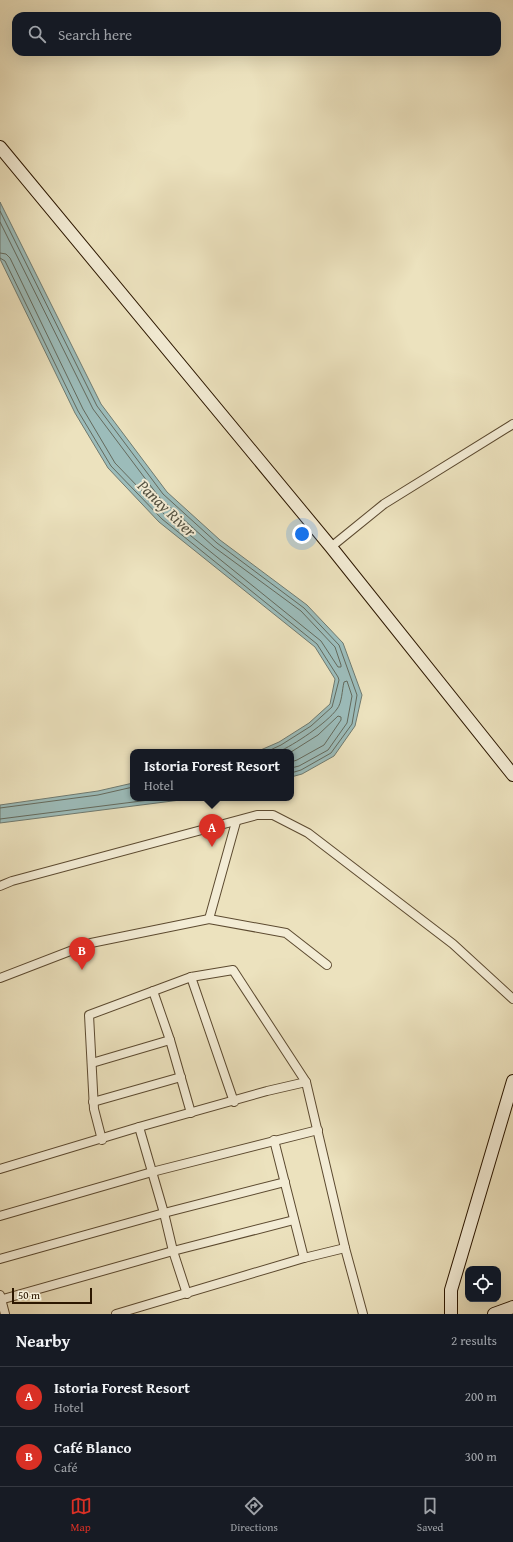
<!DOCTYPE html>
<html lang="en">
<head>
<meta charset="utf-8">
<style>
	:root { --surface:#171b24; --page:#20242c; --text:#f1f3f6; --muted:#9ea1a6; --line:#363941; --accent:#d93025 }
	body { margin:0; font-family:"Gentium Book Plus",serif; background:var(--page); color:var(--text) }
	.controls { position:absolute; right:12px; bottom:12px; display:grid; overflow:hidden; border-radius:8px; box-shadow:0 4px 16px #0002 }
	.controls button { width:36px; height:36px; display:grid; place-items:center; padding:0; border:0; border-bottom:1px solid var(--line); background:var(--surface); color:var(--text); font:20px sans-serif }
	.scale { position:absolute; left:12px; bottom:10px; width:80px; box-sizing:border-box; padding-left:4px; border:2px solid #2c1700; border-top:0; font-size:11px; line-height:14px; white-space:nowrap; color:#2c1700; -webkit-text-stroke:3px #f3ecd5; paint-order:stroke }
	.you { position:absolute; left:302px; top:534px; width:14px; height:14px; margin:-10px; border:3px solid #fff; border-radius:50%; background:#1a73e8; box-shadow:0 0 0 6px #1a73e833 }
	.badge { display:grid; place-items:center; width:26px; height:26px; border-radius:50%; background:var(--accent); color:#fff; font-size:13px; font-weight:700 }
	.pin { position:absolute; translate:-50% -33px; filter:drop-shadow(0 1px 2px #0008) }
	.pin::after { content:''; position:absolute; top:21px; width:14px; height:12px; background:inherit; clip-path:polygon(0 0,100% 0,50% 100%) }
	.popup { position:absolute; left:130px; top:749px; width:164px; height:52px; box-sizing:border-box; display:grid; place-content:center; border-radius:8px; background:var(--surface); filter:drop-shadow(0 1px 3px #0005); font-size:13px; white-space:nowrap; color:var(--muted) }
	.popup b { font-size:15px; color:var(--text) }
	.popup::after { content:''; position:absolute; left:50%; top:100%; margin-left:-8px; border:8px solid transparent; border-top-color:var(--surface) }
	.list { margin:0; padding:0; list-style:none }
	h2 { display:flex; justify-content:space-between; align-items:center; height:52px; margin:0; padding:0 16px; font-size:17px }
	h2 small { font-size:13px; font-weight:400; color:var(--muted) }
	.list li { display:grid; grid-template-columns:26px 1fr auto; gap:12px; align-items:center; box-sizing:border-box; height:60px; padding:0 16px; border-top:1px solid var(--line) }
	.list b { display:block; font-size:15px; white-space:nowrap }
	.list p { margin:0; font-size:13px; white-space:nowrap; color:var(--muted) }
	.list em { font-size:13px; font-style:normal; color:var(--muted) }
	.icon { flex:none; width:22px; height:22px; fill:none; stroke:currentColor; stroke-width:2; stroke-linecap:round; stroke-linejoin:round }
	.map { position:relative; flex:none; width:513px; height:1314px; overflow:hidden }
	.search { position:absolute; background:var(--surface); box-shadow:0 4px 16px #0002; left:12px; right:12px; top:12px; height:44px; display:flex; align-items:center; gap:10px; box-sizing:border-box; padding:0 14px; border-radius:12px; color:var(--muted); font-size:15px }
	.sheet { height:172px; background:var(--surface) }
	nav { display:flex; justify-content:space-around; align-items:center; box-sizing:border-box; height:56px; border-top:1px solid var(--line); background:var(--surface); font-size:11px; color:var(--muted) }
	nav a { display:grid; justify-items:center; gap:2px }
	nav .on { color:var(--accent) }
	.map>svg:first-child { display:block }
</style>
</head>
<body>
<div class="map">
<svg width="513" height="1314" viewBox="0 0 513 1314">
	<rect width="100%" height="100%" fill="#ece2be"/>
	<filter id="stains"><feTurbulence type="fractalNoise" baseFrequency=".005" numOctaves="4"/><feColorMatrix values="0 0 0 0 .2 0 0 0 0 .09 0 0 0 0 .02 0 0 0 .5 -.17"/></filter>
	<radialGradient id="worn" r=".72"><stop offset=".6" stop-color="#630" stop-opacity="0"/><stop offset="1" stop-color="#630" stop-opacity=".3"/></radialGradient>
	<g fill="#9cbcba" stroke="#6f7a70">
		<polygon points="0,202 101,404 167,492 220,540 307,605 343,643 362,695 355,726 334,756 302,774 291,777 291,752 256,752 279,742 309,723 330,704 335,679 315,647 159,522 108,468 75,413 0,259"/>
		<polygon points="133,783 133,798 196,798 0,823 0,805 98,791"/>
	</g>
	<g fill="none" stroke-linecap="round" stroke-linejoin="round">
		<g stroke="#646a5d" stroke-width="1">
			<polyline points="0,211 97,406 163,494 217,543 304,608 339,645 357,695 352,724 331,753 301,770 291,773"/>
			<polyline points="0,222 93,409 159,497 214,547 301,611 335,647 341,665 341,667 338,667 321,641 165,515 115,463 83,409 10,258 6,254 0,253"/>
			<polyline points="0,258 5,261 78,411 111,466 162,519 317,644 338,677 339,680 332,707 311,726 281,745 266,752"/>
			<path d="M 278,752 C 294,745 327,723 337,709 C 342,703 342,690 344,682 L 347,681 L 352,696 L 347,723 L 328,750 L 299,766 L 291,768"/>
			<polyline points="291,752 318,735 338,716 341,717 341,720 324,745 297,760 291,762"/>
			<polyline points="0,808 98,795 133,787"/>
			<polyline points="0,819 165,798"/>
		</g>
		<g stroke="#5c4a30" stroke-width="10">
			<g id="street">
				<polyline points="331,547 384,504 513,424"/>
				<polyline points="0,886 12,881 257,815 273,815 308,833 453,944 513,999"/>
				<polyline points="209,919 236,822"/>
				<polyline points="191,977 233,970 306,1082 345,1248 363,1314"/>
				<polyline points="0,978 91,943 209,919 286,933 327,965"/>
				<polyline points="153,991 170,1040 191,1113"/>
				<polyline points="92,1063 170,1040"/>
				<polyline points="93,1102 181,1077"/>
				<polyline points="139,1127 164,1213 173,1251 187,1294"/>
				<polyline points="102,1140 94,1109 89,1015 191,977 234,1102"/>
				<polyline points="274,1140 304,1258"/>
				<polyline points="0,1169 139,1127 267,1091 306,1082"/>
				<polyline points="0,1216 152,1172 318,1130"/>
				<polyline points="0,1259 164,1213 285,1182"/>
				<polyline points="0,1295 5,1314"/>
				<polyline points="0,1300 173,1251 294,1220"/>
				<polyline points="116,1314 304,1258 345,1248"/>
			</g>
		</g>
		<g stroke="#2c1700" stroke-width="14">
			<g id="secondary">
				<polyline points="0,147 331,547 513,775"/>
				<polyline points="451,1314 451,1290 513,1081"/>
				<polyline points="494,1314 513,1307"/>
			</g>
		</g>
		<use href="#street" stroke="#f3ecd5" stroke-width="8"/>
		<use href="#secondary" stroke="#f3ecd5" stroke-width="12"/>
	</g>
	<g text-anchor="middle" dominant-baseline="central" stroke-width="4" stroke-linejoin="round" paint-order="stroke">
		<g font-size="16" font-style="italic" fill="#535141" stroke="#f3ecd5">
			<text transform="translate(167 508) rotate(44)">Panay River</text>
		</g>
	</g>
	<rect width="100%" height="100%" filter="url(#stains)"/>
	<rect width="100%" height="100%" fill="url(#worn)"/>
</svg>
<div class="controls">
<button><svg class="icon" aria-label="locate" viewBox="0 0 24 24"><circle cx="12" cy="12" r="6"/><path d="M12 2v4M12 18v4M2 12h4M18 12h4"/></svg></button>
</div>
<div class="scale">50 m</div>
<div class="you"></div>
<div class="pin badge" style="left:212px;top:847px">A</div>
<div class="popup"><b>Istoria Forest Resort</b>Hotel</div>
<div class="pin badge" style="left:82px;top:970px">B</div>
<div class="search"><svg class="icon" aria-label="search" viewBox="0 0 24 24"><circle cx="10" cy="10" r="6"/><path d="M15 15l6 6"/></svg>Search here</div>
</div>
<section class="sheet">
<h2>Nearby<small>2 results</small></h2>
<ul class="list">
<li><span class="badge">A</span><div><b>Istoria Forest Resort</b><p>Hotel</p></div><em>200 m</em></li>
<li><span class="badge">B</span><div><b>Café Blanco</b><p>Café</p></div><em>300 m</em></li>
</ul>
</section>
<nav>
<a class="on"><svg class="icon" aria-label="map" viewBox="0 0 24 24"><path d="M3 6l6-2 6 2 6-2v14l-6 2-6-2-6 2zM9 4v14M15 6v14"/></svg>Map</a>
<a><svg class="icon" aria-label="directions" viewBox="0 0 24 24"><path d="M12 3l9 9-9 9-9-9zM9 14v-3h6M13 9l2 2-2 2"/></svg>Directions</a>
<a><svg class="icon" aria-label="saved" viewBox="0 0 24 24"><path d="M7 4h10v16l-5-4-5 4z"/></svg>Saved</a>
</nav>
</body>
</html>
